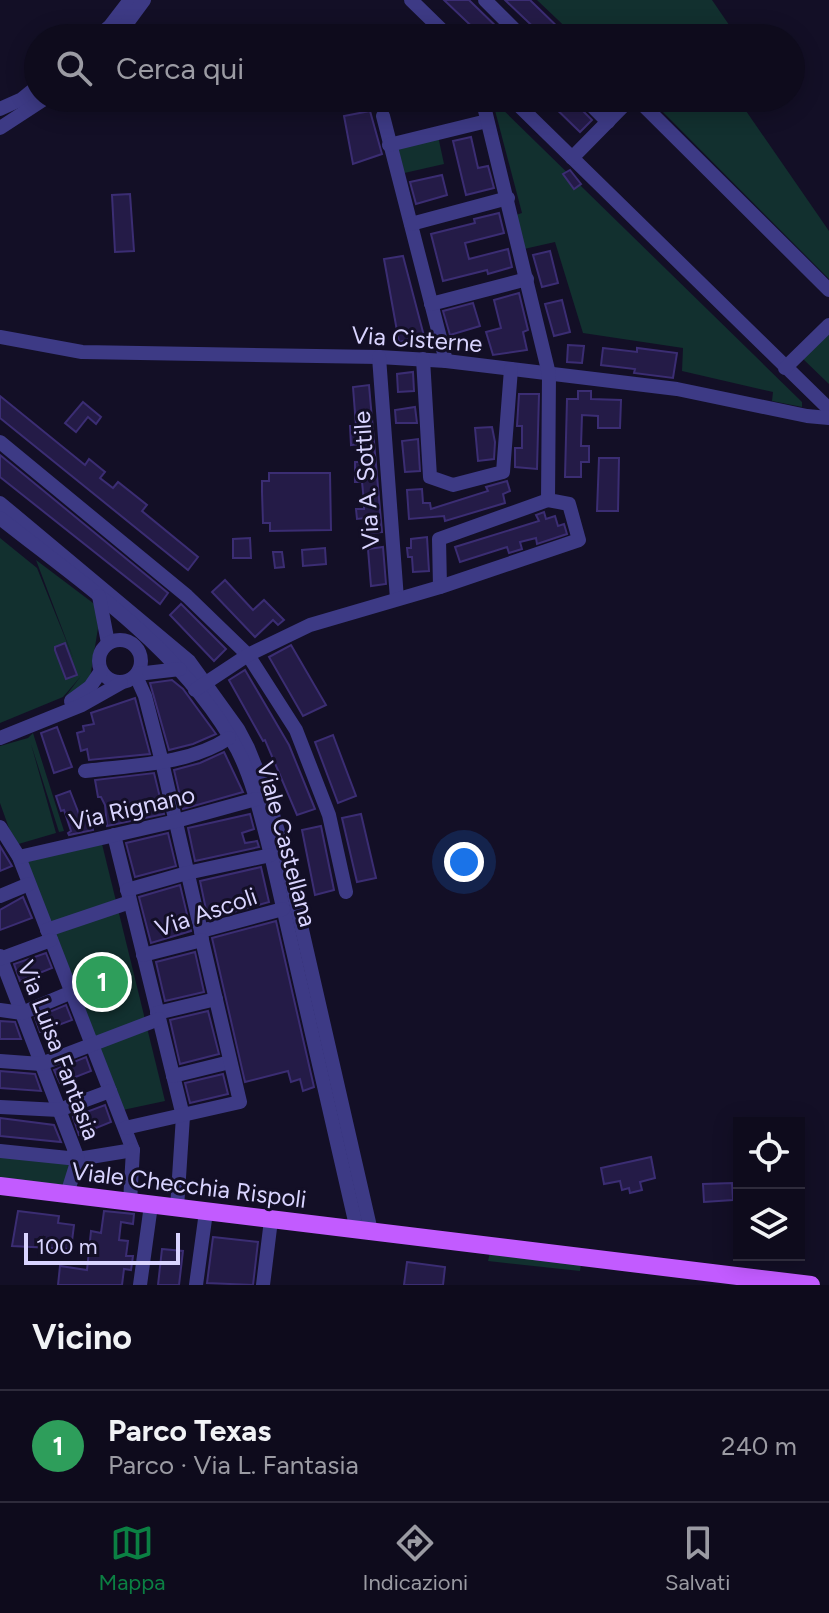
<!DOCTYPE html>
<html lang="it">
<head>
<meta charset="utf-8">
<style>
	:root { --surface:#0e0b1c; --page:#1c1929; --text:#f1f3f6; --muted:#9b9ba3; --line:#2e2b3b; --accent:#0b8043 }
	body { margin:0; font-family:Figtree,sans-serif; background:var(--page); color:var(--text) }
	.controls { position:absolute; right:24px; bottom:24px; display:grid; overflow:hidden; border-radius:0px; box-shadow:0 4px 20px #0003 }
	.controls button { width:72px; height:72px; display:grid; place-items:center; padding:0; border:0; border-bottom:2px solid var(--line); background:var(--surface); color:var(--text); font:40px sans-serif }
	.scale { position:absolute; left:24px; bottom:20px; width:156px; box-sizing:border-box; padding-left:8px; border:4px solid #d9d4ff; border-top:0; font-size:22px; line-height:28px; white-space:nowrap; color:#d9d4ff; -webkit-text-stroke:6px #130f26; paint-order:stroke }
	.you { position:absolute; left:464px; top:862px; width:28px; height:28px; margin:-20px; border:6px solid #fff; border-radius:50%; background:#1a73e8; box-shadow:0 0 0 12px #1a73e833 }
	.badge { display:grid; place-items:center; width:52px; height:52px; border-radius:50%; background:var(--accent); color:#fff; font-size:26px; font-weight:700 }
	.pin { position:absolute; translate:-50% -50%; border:4px solid #fff; box-shadow:0 2px 8px #0006 }
	.list { margin:0; padding:0; list-style:none }
	h2 { display:flex; justify-content:space-between; align-items:center; height:104px; margin:0; padding:0 32px; font-size:34px }
	h2 small { font-size:26px; font-weight:400; color:var(--muted) }
	.list li { display:grid; grid-template-columns:52px 1fr auto; gap:24px; align-items:center; box-sizing:border-box; height:112px; padding:0 32px; border-top:2px solid var(--line) }
	.list b { display:block; font-size:30px; white-space:nowrap }
	.list p { margin:0; font-size:26px; white-space:nowrap; color:var(--muted) }
	.list em { font-size:26px; font-style:normal; color:var(--muted) }
	.icon { flex:none; width:44px; height:44px; fill:none; stroke:currentColor; stroke-width:2; stroke-linecap:round; stroke-linejoin:round }
	.map { position:relative; flex:none; width:829px; height:1285px; overflow:hidden }
	.search { position:absolute; background:var(--surface); box-shadow:0 4px 20px #0003; left:24px; right:24px; top:24px; height:88px; display:flex; align-items:center; gap:20px; box-sizing:border-box; padding:0 28px; border-radius:44px; color:var(--muted); font-size:30px }
	.sheet { height:216px; background:var(--surface) }
	nav { display:flex; justify-content:space-around; align-items:center; box-sizing:border-box; height:112px; border-top:2px solid var(--line); background:var(--surface); font-size:22px; color:var(--muted) }
	nav a { display:grid; justify-items:center; gap:4px }
	nav .on { color:var(--accent) }
	.map>svg:first-child { display:block }
</style>
</head>
<body>
<div class="map">
<svg width="829" height="1285" viewBox="0 0 829 1285">
	<rect width="100%" height="100%" fill="#130f26"/>
	<g fill="#12302f">
		<polygon points="537,0 712,0 738,38 577,38"/>
		<polygon points="649,98 758,98 744,108 829,231 829,279"/>
		<polygon points="492,99 802,402 802,407 772,401 773,392 682,371 683,348 583,333 555,242 524,249 516,215 522,213"/>
		<polygon points="438,136 444,164 400,174 392,147"/>
		<polygon points="829,327 829,384 801,357"/>
		<polygon points="0,538 37,568 74,660 36,560 93,603 96,607 98,628 90,678 75,693 65,697 81,676 63,697 0,723"/>
		<polygon points="33,733 64,831 59,832 31,744 56,833 15,845 0,803 0,746 28,738"/>
		<polygon points="102,844 165,1101 118,1111 21,863"/>
		<polygon points="0,1154 75,1162 65,1192 0,1184"/>
		<polygon points="490,1252 581,1264 580,1271 488,1261"/>
	</g>
	<g fill="#241b47" stroke="#3b2d73" stroke-width="2">
		<polygon points="444,0 469,0 504,34 500,38 484,38"/>
		<polygon points="505,0 530,0 569,38 545,38"/>
		<polygon points="545,98 570,98 592,120 580,132"/>
		<polygon points="370,111 382,154 353,164 344,116"/>
		<polygon points="471,137 478,168 488,166 494,188 466,195 453,141"/>
		<polygon points="570,170 581,184 574,189 563,174"/>
		<polygon points="442,175 447,195 416,204 410,182"/>
		<polygon points="130,194 134,251 115,252 112,195"/>
		<polygon points="499,213 504,233 465,243 469,259 508,249 512,267 488,274 487,270 443,281 431,234 475,223 474,219"/>
		<polygon points="550,251 558,283 542,287 533,255"/>
		<polygon points="403,256 424,336 399,342 384,259"/>
		<polygon points="519,293 528,330 523,332 527,350 493,355 486,332 501,328 494,300"/>
		<polygon points="562,300 570,332 554,336 545,304"/>
		<polygon points="473,303 480,326 450,335 443,311"/>
		<polygon points="568,345 584,346 582,363 567,362"/>
		<polygon points="603,348 637,352 637,348 677,353 673,378 634,373 635,369 601,365"/>
		<polygon points="413,372 414,391 398,392 397,374"/>
		<polygon points="369,385 382,532 367,533 365,518 357,519 356,509 364,509 364,502 362,482 355,482 355,462 361,462 359,444 351,445 350,426 356,426 353,387"/>
		<polygon points="578,391 591,391 591,399 621,400 620,428 598,428 598,416 582,415 581,446 589,446 589,462 581,462 581,477 565,477 567,399 578,399"/>
		<polygon points="519,394 539,394 537,469 515,467 515,448 522,448 522,426 517,426"/>
		<polygon points="0,396 85,465 89,459 105,472 100,478 113,488 118,482 147,505 142,511 198,557 188,570 0,418"/>
		<polygon points="83,402 101,417 96,424 88,417 76,432 65,423"/>
		<polygon points="415,407 417,423 396,423 395,410"/>
		<polygon points="492,427 495,442 494,459 478,461 475,428"/>
		<polygon points="418,439 420,471 405,472 402,441"/>
		<polygon points="0,455 168,593 160,604 0,477"/>
		<polygon points="599,458 619,458 618,511 597,511"/>
		<polygon points="269,473 330,473 331,530 270,531 270,523 263,523 262,492 262,481 269,481"/>
		<polygon points="507,481 510,491 503,494 505,503 445,521 444,516 409,519 407,490 422,489 423,503 430,503 431,509 488,491 486,487"/>
		<polygon points="544,512 546,519 555,516 558,526 564,524 567,534 537,544 536,538 520,542 522,549 509,553 507,547 460,562 455,547 539,521 536,515"/>
		<polygon points="427,537 429,571 413,572 412,557 408,557 407,548 411,548 411,539"/>
		<polygon points="250,538 251,558 233,558 233,539"/>
		<polygon points="383,547 386,584 371,586 368,549"/>
		<polygon points="325,548 326,564 303,566 302,550"/>
		<polygon points="273,552 282,552 284,567 275,568"/>
		<polygon points="225,580 253,610 264,600 284,620 278,625 273,620 255,637 212,592"/>
		<polygon points="181,604 226,649 214,661 170,615"/>
		<polygon points="65,643 77,675 66,679 55,650 55,647"/>
		<polygon points="291,645 326,705 303,716 269,657"/>
		<polygon points="245,670 289,745 315,809 297,815 265,740 263,741 229,680"/>
		<polygon points="172,680 183,689 216,734 193,744 169,750 150,683"/>
		<polygon points="135,698 150,754 89,760 87,749 81,751 77,733 84,731 83,726 94,724 91,713"/>
		<polygon points="57,727 72,767 54,773 41,733"/>
		<polygon points="333,735 356,796 338,803 315,742"/>
		<polygon points="224,752 243,792 183,809 174,770 200,763"/>
		<polygon points="154,773 164,814 107,826 105,805 101,797 98,797 95,780"/>
		<polygon points="70,791 81,819 86,817 87,821 91,820 93,830 69,835 68,833 71,831 64,810 61,811 56,796"/>
		<polygon points="250,814 254,829 242,833 245,843 257,841 259,847 195,861 188,828"/>
		<polygon points="361,814 376,878 357,882 342,818"/>
		<polygon points="321,826 334,890 315,895 302,830"/>
		<polygon points="168,833 176,866 135,877 126,843"/>
		<polygon points="0,846 12,866 0,871"/>
		<polygon points="261,867 269,902 208,919 200,881"/>
		<polygon points="180,885 191,931 151,943 139,897"/>
		<polygon points="23,897 32,918 0,930 0,910"/>
		<polygon points="276,921 314,1087 303,1091 300,1079 291,1082 288,1071 245,1082 212,938"/>
		<polygon points="195,952 204,992 165,1001 156,962"/>
		<polygon points="46,953 52,968 20,981 14,964"/>
		<polygon points="66,1005 72,1020 40,1032 35,1018"/>
		<polygon points="208,1011 219,1054 180,1064 170,1020"/>
		<polygon points="0,1021 15,1022 21,1039 0,1039"/>
		<polygon points="86,1057 91,1071 60,1083 54,1070"/>
		<polygon points="0,1071 35,1074 41,1091 0,1088"/>
		<polygon points="223,1074 228,1094 190,1103 185,1083"/>
		<polygon points="105,1105 111,1122 79,1135 73,1117"/>
		<polygon points="0,1118 54,1125 61,1142 0,1136"/>
		<polygon points="651,1157 655,1178 640,1182 642,1190 630,1193 629,1188 622,1190 620,1181 604,1184 601,1168"/>
		<polygon points="732,1183 733,1200 704,1202 703,1184"/>
		<polygon points="18,1211 59,1216 58,1223 74,1225 71,1249 12,1246"/>
		<polygon points="104,1211 134,1214 133,1224 121,1222 119,1240 128,1241 126,1256 133,1256 131,1270 124,1269 122,1285 58,1285 60,1266 87,1270 91,1231 101,1233"/>
		<polygon points="213,1237 258,1242 253,1285 207,1283"/>
		<polygon points="162,1249 183,1251 179,1285 158,1285"/>
		<polygon points="407,1262 445,1267 443,1285 404,1285"/>
	</g>
	<g fill="none" stroke-linecap="round" stroke-linejoin="round">
		<g stroke="#3d3a85" stroke-width="14">
			<polyline points="411,0 450,38"/>
			<polyline points="485,0 523,38"/>
			<polyline points="96,38 110,26 130,0"/>
			<polyline points="116,38 144,0"/>
			<polyline points="511,98 829,409"/>
			<polyline points="584,98 608,122"/>
			<polyline points="636,98 829,290"/>
			<polyline points="0,109 22,99 38,86"/>
			<polyline points="383,116 446,361"/>
			<polyline points="0,128 46,98"/>
			<polyline points="389,145 487,121"/>
			<polyline points="572,158 631,98"/>
			<polyline points="411,224 508,198"/>
			<polyline points="431,304 527,279"/>
			<polyline points="0,337 82,352 379,357 446,361 677,389 807,416 829,418"/>
			<polyline points="379,357 397,599"/>
			<polyline points="423,359 430,477 453,485 503,472 511,369"/>
			<polyline points="785,368 829,325"/>
			<polyline points="0,442 187,596 248,655 296,730 329,815 346,892"/>
			<polyline points="0,503 189,661 238,729 248,748 267,795 284,851 371,1231"/>
			<path d="M 0,518 C 86,586 185,652 238,751 C 254,783 262,821 271,855 L 357,1230"/>
			<polyline points="440,587 439,539 548,500"/>
			<polyline points="99,596 108,643"/>
			<circle cx="120" cy="661" r="21"/>
			<polyline points="137,674 180,669"/>
			<polyline points="136,676 145,696 162,762 201,931"/>
			<polyline points="195,690 248,655 310,625 440,587 579,540 569,504 548,500 549,374 482,98"/>
			<polyline points="71,701 90,687 101,671"/>
			<polyline points="0,738 82,705 121,683"/>
			<path d="M 85,771 C 133,765 188,765 229,738"/>
			<polyline points="0,827 19,857 133,1150 78,1159 67,1194"/>
			<polyline points="114,835 183,1116 177,1208"/>
			<polyline points="19,857 176,821 256,799"/>
			<polyline points="127,890 187,873 271,855"/>
			<polyline points="0,896 29,884"/>
			<polyline points="47,930 130,902"/>
			<polyline points="143,955 202,940 201,931 283,909"/>
			<polyline points="0,956 78,1159 0,1151"/>
			<polyline points="0,959 51,940"/>
			<polyline points="0,1010 22,1013 72,992"/>
			<polyline points="157,1013 216,999"/>
			<polyline points="0,1061 41,1064 159,1019"/>
			<polyline points="173,1076 230,1062"/>
			<polyline points="0,1107 59,1110 110,1091"/>
			<polyline points="125,1128 240,1102 202,940"/>
			<polyline points="130,1202 133,1150"/>
			<polyline points="140,1285 151,1205"/>
			<polyline points="196,1285 206,1212"/>
			<polyline points="263,1285 271,1220"/>
		</g>
		<polyline stroke="#c25bff" stroke-width="18" points="0,1186 811,1285"/>
	</g>
	<g text-anchor="middle" dominant-baseline="central" stroke-width="6" stroke-linejoin="round" paint-order="stroke">
		<g font-size="24" fill="#d9d4ff" stroke="#130f26">
			<text transform="translate(417 339) rotate(4)">Via Cisterne</text>
			<text transform="translate(366 480) rotate(-94)">Via A. Sottile</text>
			<text transform="translate(132 808) rotate(-13)">Via Rignano</text>
			<text transform="translate(287 844) rotate(75)">Viale Castellana</text>
			<text transform="translate(206 912) rotate(-19)">Via Ascoli</text>
			<text transform="translate(59 1050) rotate(69)">Via Luisa Fantasia</text>
			<text transform="translate(189 1185) rotate(7)">Viale Checchia Rispoli</text>
		</g>
	</g>
</svg>
<div class="controls">
<button><svg class="icon" aria-label="locate" viewBox="0 0 24 24"><circle cx="12" cy="12" r="6"/><path d="M12 2v4M12 18v4M2 12h4M18 12h4"/></svg></button>
<button><svg class="icon" aria-label="layers" viewBox="0 0 24 24"><path d="M12 4l9 5-9 5-9-5zM3 14l9 5 9-5"/></svg></button>
</div>
<div class="scale">100 m</div>
<div class="you"></div>
<div class="pin badge" style="left:102px;top:982px;background:#2e9e5b">1</div>
<div class="search"><svg class="icon" aria-label="search" viewBox="0 0 24 24"><circle cx="10" cy="10" r="6"/><path d="M15 15l6 6"/></svg>Cerca qui</div>
</div>
<section class="sheet">
<h2>Vicino<small></small></h2>
<ul class="list">
<li><span class="badge" style="background:#2e9e5b">1</span><div><b>Parco Texas</b><p>Parco · Via L. Fantasia</p></div><em>240 m</em></li>
</ul>
</section>
<nav>
<a class="on"><svg class="icon" aria-label="map" viewBox="0 0 24 24"><path d="M3 6l6-2 6 2 6-2v14l-6 2-6-2-6 2zM9 4v14M15 6v14"/></svg>Mappa</a>
<a><svg class="icon" aria-label="directions" viewBox="0 0 24 24"><path d="M12 3l9 9-9 9-9-9zM9 14v-3h6M13 9l2 2-2 2"/></svg>Indicazioni</a>
<a><svg class="icon" aria-label="saved" viewBox="0 0 24 24"><path d="M7 4h10v16l-5-4-5 4z"/></svg>Salvati</a>
</nav>
</body>
</html>
